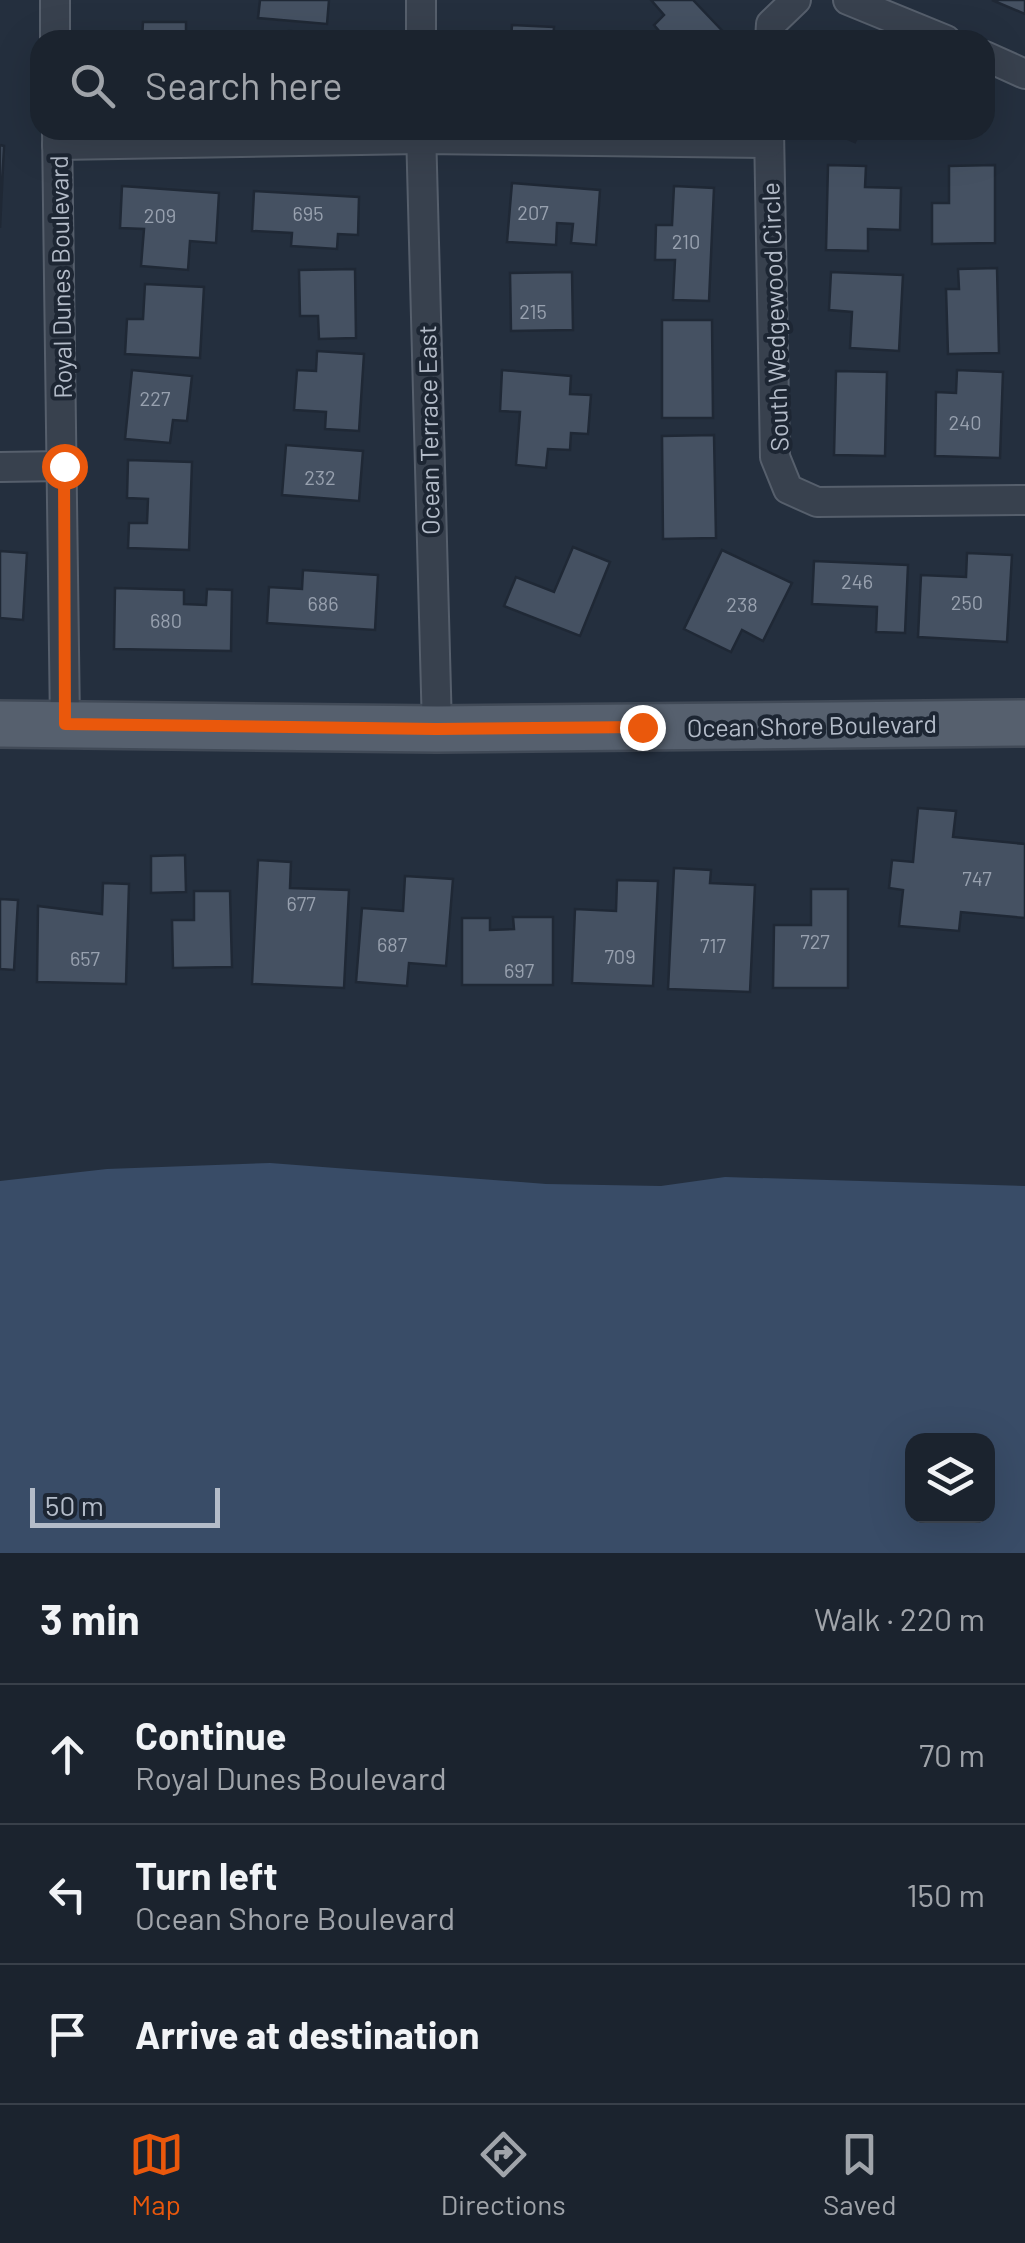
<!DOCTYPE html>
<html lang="en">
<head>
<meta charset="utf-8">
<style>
	:root { --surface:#1b232e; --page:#242b36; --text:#f1f3f6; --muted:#a0a4aa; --line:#39404a; --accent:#ea580c }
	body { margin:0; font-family:Barlow,sans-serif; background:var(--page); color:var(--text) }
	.controls { position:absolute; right:30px; bottom:30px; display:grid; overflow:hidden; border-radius:20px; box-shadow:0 10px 40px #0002 }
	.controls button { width:90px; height:90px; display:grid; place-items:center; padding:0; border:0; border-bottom:2px solid var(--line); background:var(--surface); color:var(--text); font:50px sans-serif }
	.scale { position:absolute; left:30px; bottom:25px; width:190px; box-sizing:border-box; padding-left:10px; border:5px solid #b4bcc9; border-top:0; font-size:28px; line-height:35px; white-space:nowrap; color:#b4bcc9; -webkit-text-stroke:8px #1d2633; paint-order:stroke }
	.stop { position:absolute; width:30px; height:30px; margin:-22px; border:8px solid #ea580c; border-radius:50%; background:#fff }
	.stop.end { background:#ea580c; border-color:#fff; box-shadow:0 2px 10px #0008 }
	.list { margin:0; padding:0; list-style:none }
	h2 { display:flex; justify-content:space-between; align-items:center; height:130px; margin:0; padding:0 40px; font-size:42px }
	h2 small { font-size:32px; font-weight:400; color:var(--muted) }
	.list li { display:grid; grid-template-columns:65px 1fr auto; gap:30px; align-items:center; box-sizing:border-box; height:140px; padding:0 40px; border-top:2px solid var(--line) }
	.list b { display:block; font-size:38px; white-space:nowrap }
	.list p { margin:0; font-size:32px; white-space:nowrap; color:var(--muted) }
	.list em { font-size:32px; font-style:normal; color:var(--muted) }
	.icon { flex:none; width:55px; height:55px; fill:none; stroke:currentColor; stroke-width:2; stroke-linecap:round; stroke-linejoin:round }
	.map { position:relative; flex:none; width:1025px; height:1553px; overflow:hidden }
	.search { position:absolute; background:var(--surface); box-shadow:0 10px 40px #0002; left:30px; right:30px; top:30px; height:110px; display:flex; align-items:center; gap:25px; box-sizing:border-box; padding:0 35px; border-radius:30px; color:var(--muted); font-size:38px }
	.sheet { height:550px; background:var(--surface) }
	nav { display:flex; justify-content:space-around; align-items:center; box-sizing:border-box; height:140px; border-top:2px solid var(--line); background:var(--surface); font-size:28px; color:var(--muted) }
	nav a { display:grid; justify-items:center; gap:5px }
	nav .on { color:var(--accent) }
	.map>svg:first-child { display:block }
</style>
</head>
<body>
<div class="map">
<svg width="1025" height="1553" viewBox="0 0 1025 1553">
	<rect width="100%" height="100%" fill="#242f3e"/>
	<path fill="#394c67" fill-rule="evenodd" d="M 270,1163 L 546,1184 L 661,1186 L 725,1177 L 1025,1186 L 1025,1553 L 0,1553 L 0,1181 L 107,1169 ZM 912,1440 L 988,1440 L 988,1516 L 912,1516 Z"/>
	<g fill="#455162" stroke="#1f2835" stroke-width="2.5">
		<polygon points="260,0 329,0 327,24 258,18"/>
		<polygon points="651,0 693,0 731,40 667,40 654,25 664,15"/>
		<polygon points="992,0 1025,0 1025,14"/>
		<polygon points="143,22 186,22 186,40 142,40"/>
		<polygon points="512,25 554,27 553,40 511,40"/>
		<polygon points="289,31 357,35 357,40 288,40"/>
		<polygon points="827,130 860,130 855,142"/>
		<polygon points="0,145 4,146 0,228"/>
		<polygon points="828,165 866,166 865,187 901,188 900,230 868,229 868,251 826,250"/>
		<polygon points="995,165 995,243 932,244 932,203 949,203 949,166"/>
		<polygon points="512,183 600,190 596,245 571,243 573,224 557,223 556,245 507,242"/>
		<polygon points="122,186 219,193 216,243 190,241 188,270 141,266 144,229 120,228"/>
		<polygon points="674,186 714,188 709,301 673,300 675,260 655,260 656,225 672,225"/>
		<polygon points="254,191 359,197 358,235 338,234 337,249 291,246 292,233 252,231"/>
		<polygon points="997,268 999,353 948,354 946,289 959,289 958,269"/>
		<polygon points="355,269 356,338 319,339 318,316 300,316 299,270"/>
		<polygon points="572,272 573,330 511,331 510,273"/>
		<polygon points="831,272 903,275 899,351 850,348 852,312 829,310"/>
		<polygon points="145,284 204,287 200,358 125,354 127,319 143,319"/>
		<polygon points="662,320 712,320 713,418 662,418"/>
		<polygon points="317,351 364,354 359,431 325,429 326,412 294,410 297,370 316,371"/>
		<polygon points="132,370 192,376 187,421 173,420 170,443 125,439"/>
		<polygon points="502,370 571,376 570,394 591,395 588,434 571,433 570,450 548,449 546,468 516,465 520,412 500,411"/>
		<polygon points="957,370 1003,372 1000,458 935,456 936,392 956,393"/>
		<polygon points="836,371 887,372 885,456 834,455"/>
		<polygon points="714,435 716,538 663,539 662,436"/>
		<polygon points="286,445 363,451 359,501 282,495"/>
		<polygon points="128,460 192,462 189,550 128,548 129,523 147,523 148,499 127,498"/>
		<polygon points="573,547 610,562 580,636 504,606 516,577 554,592"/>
		<polygon points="722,550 792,583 763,641 742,630 731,652 684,629"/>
		<polygon points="0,551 27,553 23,620 0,618"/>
		<polygon points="967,553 1012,555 1007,642 918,637 921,575 966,577"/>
		<polygon points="814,561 908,565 905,633 876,632 877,607 812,604"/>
		<polygon points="303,570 378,575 375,630 267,623 269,587 302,589"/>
		<polygon points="115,588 184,590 184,604 206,605 207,589 232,590 231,651 114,649"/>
		<polygon points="918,808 956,811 953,837 1025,844 1025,918 961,912 959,931 899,926 903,890 889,888 892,860 913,862"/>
		<polygon points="185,855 186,892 151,893 151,856"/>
		<polygon points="258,860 291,862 290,888 349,890 344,988 252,984"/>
		<polygon points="674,868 711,870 710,883 755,885 750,992 668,989"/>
		<polygon points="405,876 453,879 446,966 409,963 407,986 356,982 362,908 403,911"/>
		<polygon points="617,880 658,881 653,986 572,983 575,909 616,911"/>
		<polygon points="103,883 129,884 126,984 37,982 38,906 102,914"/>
		<polygon points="811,889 848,889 848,988 773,988 774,925 811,925"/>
		<polygon points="194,891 230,891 232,967 173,968 172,920 194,920"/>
		<polygon points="0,899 18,900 14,970 0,969"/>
		<polygon points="513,917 553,917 553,985 462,985 462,918 490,918 490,930 514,929"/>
	</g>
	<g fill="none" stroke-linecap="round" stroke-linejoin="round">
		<g stroke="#565f6c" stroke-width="32">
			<g id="street">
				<polyline points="55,0 55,40"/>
				<polyline points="421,0 421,40"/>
				<polyline points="848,0 946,40"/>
				<polyline points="770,40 771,24 796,0"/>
				<polyline points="985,56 1025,74"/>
				<polyline points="57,130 65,724"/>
				<polyline points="421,130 437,729"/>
				<polyline points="769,130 775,457 788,489 817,502 1025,500"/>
				<polyline points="57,145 421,139 769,143"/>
				<polyline points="0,467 65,466"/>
			</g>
		</g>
		<g stroke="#414a57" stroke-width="50">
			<polyline id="primary" points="0,724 437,729 1025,723"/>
		</g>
		<use href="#street" stroke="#38414e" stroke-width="28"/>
		<use href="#primary" stroke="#56606e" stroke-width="45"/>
	</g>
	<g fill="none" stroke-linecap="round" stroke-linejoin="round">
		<polyline stroke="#ea580c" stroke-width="12" points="64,466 65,724 436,729 642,727"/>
	</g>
	<g text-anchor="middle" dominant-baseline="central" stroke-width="8" stroke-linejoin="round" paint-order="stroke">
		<g font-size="20" fill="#98a1af">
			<text x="533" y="212">207</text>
			<text x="308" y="213">695</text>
			<text x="160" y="215">209</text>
			<text x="686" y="241">210</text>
			<text x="533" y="311">215</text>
			<text x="155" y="398">227</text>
			<text x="965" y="422">240</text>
			<text x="320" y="477">232</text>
			<text x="857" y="581">246</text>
			<text x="967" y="602">250</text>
			<text x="323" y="603">686</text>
			<text x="742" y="604">238</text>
			<text x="166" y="620">680</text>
			<text x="977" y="878">747</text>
			<text x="301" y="903">677</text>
			<text x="815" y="941">727</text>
			<text x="392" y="944">687</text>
			<text x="713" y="945">717</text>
			<text x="620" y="956">709</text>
			<text x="85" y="958">657</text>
			<text x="519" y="970">697</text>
		</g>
		<g font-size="25" fill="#b4bcc9" stroke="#1d2633">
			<text transform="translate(60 277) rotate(-91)">Royal Dunes Boulevard</text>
			<text transform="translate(774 317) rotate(-92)">South Wedgewood Circle</text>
			<text transform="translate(428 430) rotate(-91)">Ocean Terrace East</text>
			<text transform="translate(812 725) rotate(-1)">Ocean Shore Boulevard</text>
		</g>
	</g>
</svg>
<div class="controls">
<button><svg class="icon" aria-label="layers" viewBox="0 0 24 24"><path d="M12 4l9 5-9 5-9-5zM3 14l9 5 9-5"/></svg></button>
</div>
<div class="scale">50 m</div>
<div class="stop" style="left:64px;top:466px"></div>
<div class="stop end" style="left:642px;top:727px"></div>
<div class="search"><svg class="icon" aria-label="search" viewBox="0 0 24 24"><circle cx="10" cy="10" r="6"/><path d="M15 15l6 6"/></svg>Search here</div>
</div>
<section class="sheet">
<h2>3 min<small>Walk · 220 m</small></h2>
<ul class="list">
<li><svg class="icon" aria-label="ahead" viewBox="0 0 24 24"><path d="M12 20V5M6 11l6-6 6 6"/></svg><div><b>Continue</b><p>Royal Dunes Boulevard</p></div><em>70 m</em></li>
<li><svg class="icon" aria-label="left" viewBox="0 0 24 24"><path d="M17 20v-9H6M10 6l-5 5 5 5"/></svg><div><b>Turn left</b><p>Ocean Shore Boulevard</p></div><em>150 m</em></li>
<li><svg class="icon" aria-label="arrive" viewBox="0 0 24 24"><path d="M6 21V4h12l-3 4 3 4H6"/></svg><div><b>Arrive at destination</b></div></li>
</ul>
</section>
<nav>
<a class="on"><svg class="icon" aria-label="map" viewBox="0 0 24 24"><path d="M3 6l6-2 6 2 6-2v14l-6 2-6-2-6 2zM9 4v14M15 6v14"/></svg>Map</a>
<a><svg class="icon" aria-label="directions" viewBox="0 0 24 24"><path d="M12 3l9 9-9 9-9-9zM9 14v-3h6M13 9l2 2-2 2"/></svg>Directions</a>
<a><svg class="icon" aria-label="saved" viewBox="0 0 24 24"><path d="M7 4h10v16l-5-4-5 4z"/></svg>Saved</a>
</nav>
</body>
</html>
